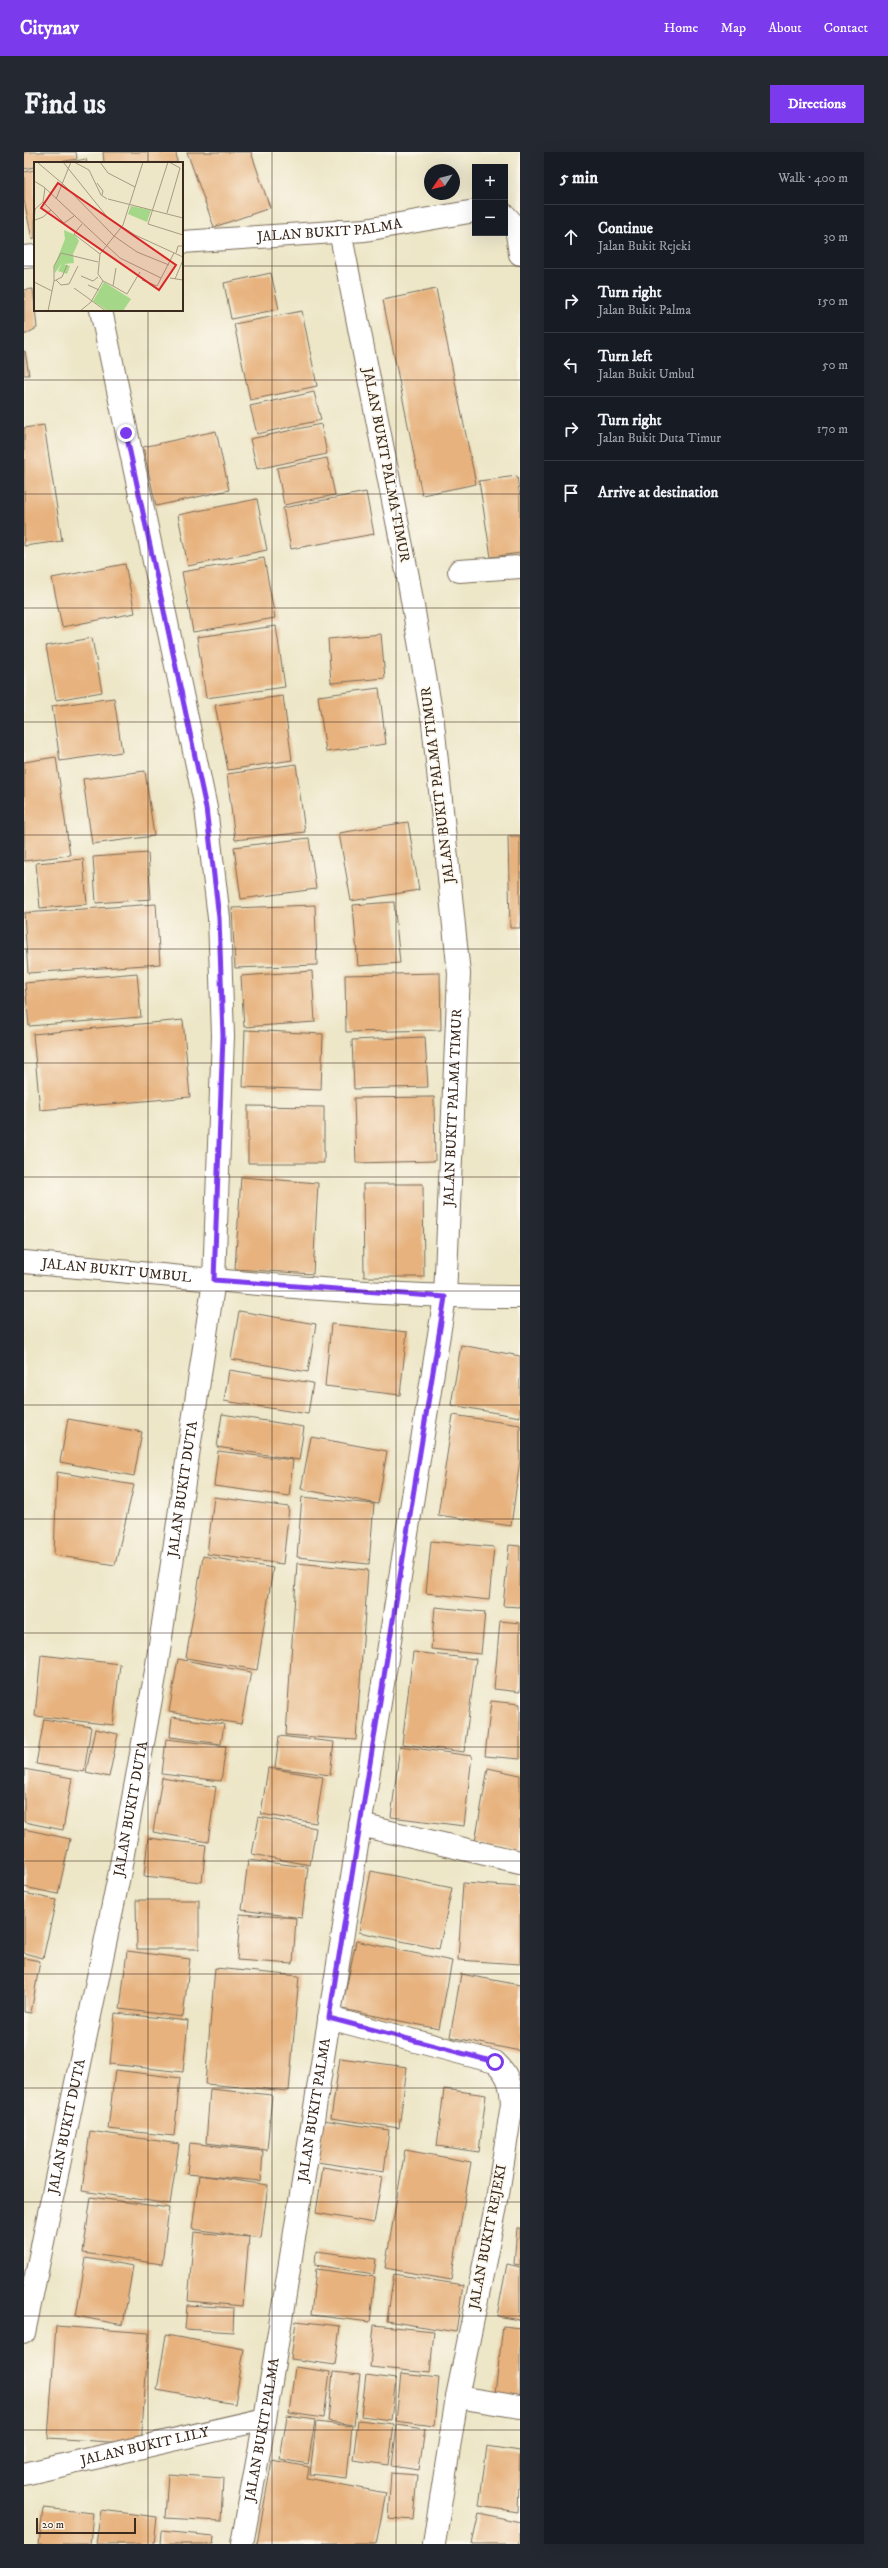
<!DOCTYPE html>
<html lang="en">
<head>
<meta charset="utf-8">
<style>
	:root { --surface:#171b24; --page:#242831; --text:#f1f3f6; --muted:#9ea1a6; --line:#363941; --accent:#7c3aed }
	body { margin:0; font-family:"IM FELL DW Pica",serif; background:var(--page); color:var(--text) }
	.controls { position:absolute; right:12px; top:12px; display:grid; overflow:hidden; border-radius:0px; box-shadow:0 4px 16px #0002 }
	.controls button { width:36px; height:36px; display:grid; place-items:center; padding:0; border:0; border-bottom:1px solid var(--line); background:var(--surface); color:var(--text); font:20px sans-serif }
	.compass { position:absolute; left:400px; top:12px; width:36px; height:36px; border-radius:50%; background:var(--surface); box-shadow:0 4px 16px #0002; rotate:235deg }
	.scale { position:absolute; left:12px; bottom:10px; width:100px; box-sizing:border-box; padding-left:4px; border:2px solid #3b2a1e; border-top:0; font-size:11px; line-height:14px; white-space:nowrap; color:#3b2a1e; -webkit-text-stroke:3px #fbf7ec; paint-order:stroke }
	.stop { position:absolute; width:12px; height:12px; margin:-9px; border:3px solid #7c3aed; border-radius:50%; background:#fff }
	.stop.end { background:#7c3aed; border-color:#fff; box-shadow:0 1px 4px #0008 }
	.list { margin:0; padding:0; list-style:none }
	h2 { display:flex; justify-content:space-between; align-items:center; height:52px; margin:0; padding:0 16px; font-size:17px }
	h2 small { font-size:13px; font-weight:400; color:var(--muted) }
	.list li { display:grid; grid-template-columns:26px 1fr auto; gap:12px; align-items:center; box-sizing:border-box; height:64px; padding:0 16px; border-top:1px solid var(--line) }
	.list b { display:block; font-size:15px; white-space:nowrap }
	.list p { margin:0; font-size:13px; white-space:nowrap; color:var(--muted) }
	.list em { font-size:13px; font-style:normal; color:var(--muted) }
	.icon { flex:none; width:22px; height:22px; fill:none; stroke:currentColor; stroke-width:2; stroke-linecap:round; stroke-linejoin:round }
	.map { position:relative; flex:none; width:496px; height:2392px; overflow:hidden; border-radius:0px }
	header { display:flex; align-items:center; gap:24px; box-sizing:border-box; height:56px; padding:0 20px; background:var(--accent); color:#fff }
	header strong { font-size:19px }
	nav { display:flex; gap:22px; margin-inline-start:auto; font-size:14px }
	.intro { display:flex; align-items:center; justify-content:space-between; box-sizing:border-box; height:96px; padding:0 24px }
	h1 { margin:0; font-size:28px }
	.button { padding:10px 18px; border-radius:0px; background:var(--accent); color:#fff; font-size:14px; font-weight:700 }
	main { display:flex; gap:24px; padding:0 24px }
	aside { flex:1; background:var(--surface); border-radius:0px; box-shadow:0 4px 16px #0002 }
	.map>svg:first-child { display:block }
</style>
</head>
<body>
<header>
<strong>Citynav</strong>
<nav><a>Home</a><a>Map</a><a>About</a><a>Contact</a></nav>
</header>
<div class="intro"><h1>Find us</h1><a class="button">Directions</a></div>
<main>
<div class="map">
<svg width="496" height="2392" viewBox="0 0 496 2392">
	<rect width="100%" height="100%" fill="#fbf7ec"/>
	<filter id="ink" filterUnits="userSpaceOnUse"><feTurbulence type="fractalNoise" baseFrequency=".025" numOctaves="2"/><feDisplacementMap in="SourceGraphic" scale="8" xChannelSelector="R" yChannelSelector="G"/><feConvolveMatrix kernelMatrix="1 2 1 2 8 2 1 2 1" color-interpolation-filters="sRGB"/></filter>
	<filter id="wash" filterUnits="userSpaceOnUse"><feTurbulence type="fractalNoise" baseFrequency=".012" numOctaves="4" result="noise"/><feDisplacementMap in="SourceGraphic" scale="16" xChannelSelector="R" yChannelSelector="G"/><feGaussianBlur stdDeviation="0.9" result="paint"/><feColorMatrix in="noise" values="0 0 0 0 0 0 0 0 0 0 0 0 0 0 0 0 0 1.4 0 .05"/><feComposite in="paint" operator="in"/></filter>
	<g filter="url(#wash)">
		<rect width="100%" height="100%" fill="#ede6c7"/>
		<g id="blocks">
			<g fill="#e7b27e">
				<polygon points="0,0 52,0 53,7 30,11 11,11 11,15 0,17"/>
				<polygon points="79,0 152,0 153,11 80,11"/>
				<polygon points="163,0 227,0 246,56 190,75"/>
				<polygon points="62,7 63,11 47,11 47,10"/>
				<polygon points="11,18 11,86 8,87 0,48 0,20"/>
				<polygon points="247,121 255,157 207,167 200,131"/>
				<polygon points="9,137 13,176 0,183 0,138"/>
				<polygon points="412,137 452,332 398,343 359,148"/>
				<polygon points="278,159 293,234 226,248 210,172"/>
				<polygon points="0,199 1,199 5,223 0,223"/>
				<polygon points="290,240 297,268 233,282 226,254"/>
				<polygon points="297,272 303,302 233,317 226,287"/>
				<polygon points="20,273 38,389 0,394 0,276"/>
				<polygon points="192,279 205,338 132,354 119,295"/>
				<polygon points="303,306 311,343 260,353 253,316"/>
				<polygon points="493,324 496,345 496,401 467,405 455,329"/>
				<polygon points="342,340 350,382 267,397 259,356"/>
				<polygon points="233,347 243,398 164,414 154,363"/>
				<polygon points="240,406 251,466 169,480 158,420"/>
				<polygon points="101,412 111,461 38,475 28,426"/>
				<polygon points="252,474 261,535 182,546 173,485"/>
				<polygon points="357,482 361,526 307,531 304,487"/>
				<polygon points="68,486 78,540 32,548 22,494"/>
				<polygon points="355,536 362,592 302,600 294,544"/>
				<polygon points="259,544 268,608 204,618 191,553"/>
				<polygon points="90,546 98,600 36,609 28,554"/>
				<polygon points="32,605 46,703 0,709 0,610"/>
				<polygon points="272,612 281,680 211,688 203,622"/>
				<polygon points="121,619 130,684 68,692 59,627"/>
				<polygon points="384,670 395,738 327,749 315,681"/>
				<polygon points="484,684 496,684 496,776 486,776"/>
				<polygon points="285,686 292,737 217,747 210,695"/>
				<polygon points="124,701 127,747 72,751 69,705"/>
				<polygon points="59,707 63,752 16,756 12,711"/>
				<polygon points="370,750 376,811 334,814 329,753"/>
				<polygon points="132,752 136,812 4,821 0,761"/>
				<polygon points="291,753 293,813 211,816 208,756"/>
				<polygon points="288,819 291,870 220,875 217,824"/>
				<polygon points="113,821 117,865 5,874 1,831"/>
				<polygon points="416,821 417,878 322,880 321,823"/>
				<polygon points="159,868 166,945 16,958 9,882"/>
				<polygon points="221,878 299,882 297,938 219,935"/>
				<polygon points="401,885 404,935 330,937 328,888"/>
				<polygon points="410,945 411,1009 332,1011 330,946"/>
				<polygon points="224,954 300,955 300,1011 224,1011"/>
				<polygon points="217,1025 294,1031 289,1122 211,1117"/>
				<polygon points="339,1032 399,1032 400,1125 340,1125"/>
				<polygon points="215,1159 292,1172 284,1220 207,1207"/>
				<polygon points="307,1172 383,1180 376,1243 301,1234"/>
				<polygon points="437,1193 496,1204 496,1265 427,1253"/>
				<polygon points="205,1218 289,1231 284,1262 200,1249"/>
				<polygon points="198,1262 280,1275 275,1308 193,1295"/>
				<polygon points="429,1263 496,1273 496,1308 487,1374 414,1363"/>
				<polygon points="44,1267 118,1280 110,1324 36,1310"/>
				<polygon points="287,1285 363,1299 354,1352 277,1337"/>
				<polygon points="194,1299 269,1308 265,1344 190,1334"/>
				<polygon points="33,1320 110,1333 91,1413 30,1403"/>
				<polygon points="190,1345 265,1355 259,1412 183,1402"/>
				<polygon points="278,1345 350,1352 345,1412 273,1405"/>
				<polygon points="407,1389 470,1395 465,1448 402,1441"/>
				<polygon points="485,1393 496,1394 496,1455 479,1454"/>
				<polygon points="179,1404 249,1416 233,1518 162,1506"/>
				<polygon points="273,1411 344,1418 332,1588 262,1583"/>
				<polygon points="411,1455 461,1460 457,1502 407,1497"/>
				<polygon points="476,1469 496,1471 496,1540 470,1537"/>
				<polygon points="389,1500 452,1507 440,1600 378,1592"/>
				<polygon points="17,1503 96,1512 89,1573 11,1564"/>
				<polygon points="154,1507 227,1520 217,1572 145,1560"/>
				<polygon points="467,1549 496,1552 496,1607 461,1604"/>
				<polygon points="148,1565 200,1572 197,1592 146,1585"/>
				<polygon points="20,1567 67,1575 60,1620 12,1612"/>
				<polygon points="71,1577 94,1582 85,1625 62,1620"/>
				<polygon points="255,1584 310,1590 306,1623 251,1616"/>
				<polygon points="142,1587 202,1594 197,1629 138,1622"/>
				<polygon points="376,1594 448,1604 440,1674 367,1665"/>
				<polygon points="244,1616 299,1625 292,1671 237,1662"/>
				<polygon points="464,1616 496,1623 496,1699 451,1690"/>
				<polygon points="0,1617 48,1626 39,1678 0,1670"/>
				<polygon points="138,1626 192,1635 184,1690 129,1680"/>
				<polygon points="235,1665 292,1676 286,1713 228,1702"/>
				<polygon points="0,1677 46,1687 34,1742 0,1735"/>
				<polygon points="124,1686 182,1693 178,1730 120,1724"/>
				<polygon points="224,1708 284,1715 278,1766 218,1758"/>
				<polygon points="347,1719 428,1736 415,1797 335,1780"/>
				<polygon points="439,1731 496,1735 496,1812 434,1808"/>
				<polygon points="0,1741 32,1748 19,1806 0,1801"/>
				<polygon points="112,1748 175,1748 175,1797 113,1797"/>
				<polygon points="216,1762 272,1766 269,1812 213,1808"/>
				<polygon points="332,1789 428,1809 415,1877 318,1857"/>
				<polygon points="103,1799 166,1807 159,1865 96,1857"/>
				<polygon points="0,1806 16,1809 7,1861 0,1860"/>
				<polygon points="191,1816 275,1824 265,1939 181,1932"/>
				<polygon points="437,1822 496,1833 496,1899 426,1885"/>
				<polygon points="91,1861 164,1869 159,1920 86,1912"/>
				<polygon points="316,1906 383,1915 375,1976 307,1966"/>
				<polygon points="91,1918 156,1926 150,1984 84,1977"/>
				<polygon points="186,1937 248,1943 243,1998 182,1991"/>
				<polygon points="420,1937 462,1943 455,2000 413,1994"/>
				<polygon points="299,1968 365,1978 360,2020 293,2010"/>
				<polygon points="66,1979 155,1992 146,2052 58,2039"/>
				<polygon points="166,1991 239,1999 237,2029 163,2022"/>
				<polygon points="381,1998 447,2010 427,2128 361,2116"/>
				<polygon points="299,2015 358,2025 350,2071 292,2061"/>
				<polygon points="175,2023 244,2033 237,2086 168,2077"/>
				<polygon points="67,2045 145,2056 138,2112 59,2101"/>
				<polygon points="493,2076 496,2076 496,2113 490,2112"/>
				<polygon points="170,2080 225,2085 219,2154 164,2149"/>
				<polygon points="292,2099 352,2107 350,2122 291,2113"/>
				<polygon points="62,2106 109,2114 99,2173 52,2164"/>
				<polygon points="483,2112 496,2115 496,2168 473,2164"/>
				<polygon points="292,2117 351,2125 346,2170 287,2163"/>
				<polygon points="370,2122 439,2133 432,2180 363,2169"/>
				<polygon points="163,2153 210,2156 209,2180 161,2177"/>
				<polygon points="272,2169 316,2174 311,2213 267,2207"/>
				<polygon points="350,2173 410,2179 406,2221 346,2215"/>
				<polygon points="32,2174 125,2181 117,2292 24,2286"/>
				<polygon points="479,2174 496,2176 496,2245 471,2242"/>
				<polygon points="142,2183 220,2197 211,2252 133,2238"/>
				<polygon points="271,2215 306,2220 300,2266 265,2261"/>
				<polygon points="309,2220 336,2223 330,2273 304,2269"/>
				<polygon points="377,2222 415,2226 410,2274 372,2269"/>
				<polygon points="342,2223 372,2227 367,2268 337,2264"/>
				<polygon points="263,2264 291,2268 284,2312 256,2307"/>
				<polygon points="334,2268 370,2272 365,2313 329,2308"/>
				<polygon points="292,2270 328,2274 323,2326 286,2322"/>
				<polygon points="373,2273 401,2277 395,2318 368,2314"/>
				<polygon points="463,2294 496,2299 494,2360 455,2354"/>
				<polygon points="248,2308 285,2315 283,2326 362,2341 352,2392 233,2392"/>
				<polygon points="367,2321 393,2323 389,2368 364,2366"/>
				<polygon points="144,2322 199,2326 197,2369 141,2366"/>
				<polygon points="19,2356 69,2361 66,2392 15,2392"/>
				<polygon points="77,2358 133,2365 130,2392 72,2392"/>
				<polygon points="455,2361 496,2370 496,2392 448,2392"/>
				<polygon points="137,2379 190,2384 189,2392 136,2392"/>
			</g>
		</g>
	</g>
	<g filter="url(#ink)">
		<use href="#blocks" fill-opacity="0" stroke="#796c59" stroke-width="1"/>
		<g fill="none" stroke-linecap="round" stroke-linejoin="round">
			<g stroke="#796c59" stroke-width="24">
				<g id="minor">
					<polyline points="481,63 492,75 496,102"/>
					<path id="s1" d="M 158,90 L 341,78 L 451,59"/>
					<polyline points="0,105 11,104"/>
					<polyline points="435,419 496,415"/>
					<path id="s2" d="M 0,1110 C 165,1125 331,1145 496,1145"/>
					<polyline points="336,1673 496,1710"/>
					<path d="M 305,1866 L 471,1910 C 485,1923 487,1933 488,1952 L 472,2054 L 433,2245 L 410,2392"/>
					<path id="s3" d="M 0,2181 L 95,1724 L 132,1519 L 190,1128 L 199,884 L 195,766 L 182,656 L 77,158"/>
					<polyline points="433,2245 496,2255"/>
					<path id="s4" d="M 0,2322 L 241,2267"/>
					<path id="s5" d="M 218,2392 L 241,2267 L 421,1145 L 435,822 L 409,571 L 384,425 L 316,79"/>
				</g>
			</g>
			<use href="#minor" stroke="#fff" stroke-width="22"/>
		</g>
	</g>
	<g fill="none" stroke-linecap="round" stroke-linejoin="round" filter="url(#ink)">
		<polyline stroke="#7c3aed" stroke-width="5" points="102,281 182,656 195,766 199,884 190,1128 421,1145 305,1866 471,1910"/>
	</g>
	<path fill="none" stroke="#3b2a1e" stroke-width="1" stroke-opacity="0.55" d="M 124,0 L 124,11M 248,0 L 248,2392M 372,0 L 372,2392M 0,114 L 11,114M 158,114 L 496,114M 124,158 L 124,2392M 0,228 L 496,228M 0,342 L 496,342M 0,456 L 496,456M 0,570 L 496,570M 0,683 L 496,683M 0,797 L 496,797M 0,911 L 496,911M 0,1025 L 496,1025M 0,1139 L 496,1139M 0,1253 L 496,1253M 0,1367 L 496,1367M 0,1481 L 496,1481M 0,1595 L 496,1595M 0,1709 L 496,1709M 0,1822 L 496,1822M 0,1936 L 496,1936M 0,2050 L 496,2050M 0,2164 L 496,2164M 0,2278 L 496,2278"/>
	<g text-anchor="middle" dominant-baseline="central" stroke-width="3.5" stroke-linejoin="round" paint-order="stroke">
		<g font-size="14" fill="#3b2a1e" stroke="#fbf7ec">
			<text stroke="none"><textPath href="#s1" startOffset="148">JALAN BUKIT PALMA</textPath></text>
			<text transform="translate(362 313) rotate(79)">JALAN BUKIT PALMA TIMUR</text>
			<text transform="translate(414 633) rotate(-97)">JALAN BUKIT PALMA TIMUR</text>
			<text stroke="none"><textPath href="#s5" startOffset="1453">JALAN BUKIT PALMA TIMUR</textPath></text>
			<text stroke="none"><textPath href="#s2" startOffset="93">JALAN BUKIT UMBUL</textPath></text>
			<text stroke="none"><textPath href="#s3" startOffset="859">JALAN BUKIT DUTA</textPath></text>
			<text stroke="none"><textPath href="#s3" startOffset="535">JALAN BUKIT DUTA</textPath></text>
			<text stroke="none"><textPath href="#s5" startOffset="440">JALAN BUKIT PALMA</textPath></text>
			<text stroke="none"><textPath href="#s3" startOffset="211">JALAN BUKIT DUTA</textPath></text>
			<text transform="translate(464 2085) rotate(-79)">JALAN BUKIT REJEKI</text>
			<text stroke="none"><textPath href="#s5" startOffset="116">JALAN BUKIT PALMA</textPath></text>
			<text stroke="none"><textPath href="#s4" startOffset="124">JALAN BUKIT LILY</textPath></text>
		</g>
	</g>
	<g transform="translate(10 10)">
		<rect width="149" height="149" fill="#ede6c7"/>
		<path d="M 97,44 L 117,48 L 113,60 L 94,52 ZM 30,68 L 41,73 L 45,79 L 39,92 L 40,101 L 30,102 L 36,104 L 33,112 L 24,109 L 28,101 L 21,111 L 20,105 L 31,77 ZM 70,120 L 97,137 L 89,149 L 74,149 L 59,139 Z" fill="#a4d787"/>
		<path fill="none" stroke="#a69b83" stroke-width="1" d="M 3,0 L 29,22 L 80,74 L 103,90 L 135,103M 29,0 L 74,56 L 101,73 L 149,95M 40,0 L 55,8 L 67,33 L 73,37M 66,0 L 74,11 L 101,25M 134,0 L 114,62 L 149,73M 0,19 L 10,25 L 86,96 L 127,116M 63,21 L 69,29 L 68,33M 22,37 L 37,0M 74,37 L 149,56M 9,40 L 30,61 L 40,54M 1,47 L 9,40 L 11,26M 133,51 L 146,6 L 135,0M 1,58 L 9,55 L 17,48M 0,61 L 1,47M 48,62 L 40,72 L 66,92M 142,91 L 144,84 L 149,84M 47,114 L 59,119 L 64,115M 136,116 L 149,118M 141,117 L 149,98M 22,118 L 28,115 L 33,103M 108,118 L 123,124 L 140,91M 20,119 L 20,104 L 27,91 L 64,100M 69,119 L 79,124 L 82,106M 0,120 L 18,129M 54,123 L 65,128M 79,124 L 93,132 L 106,110M 40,126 L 72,149M 14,149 L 20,119 L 22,118 L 27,123 L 35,122 L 44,104M 46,149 L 57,140 L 69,119 L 64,112 L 66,92 L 89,63 L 109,0"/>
		<path fill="#d62828" fill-opacity="0.15" stroke="#d62828" stroke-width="2" d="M 24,21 L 142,103 L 125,128 L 7,46 Z"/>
		<rect width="149" height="149" fill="none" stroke="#3b2a1e" stroke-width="2"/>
	</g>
</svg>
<div class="controls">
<button>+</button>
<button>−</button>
</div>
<svg class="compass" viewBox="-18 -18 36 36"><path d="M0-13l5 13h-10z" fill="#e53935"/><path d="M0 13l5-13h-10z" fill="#9ea1a6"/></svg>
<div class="scale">20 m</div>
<div class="stop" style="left:471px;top:1910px"></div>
<div class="stop end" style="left:102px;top:281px"></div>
</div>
<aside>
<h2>5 min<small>Walk · 400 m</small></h2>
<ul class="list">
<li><svg class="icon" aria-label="ahead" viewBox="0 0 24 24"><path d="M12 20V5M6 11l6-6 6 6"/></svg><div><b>Continue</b><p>Jalan Bukit Rejeki</p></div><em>30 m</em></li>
<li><svg class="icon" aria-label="right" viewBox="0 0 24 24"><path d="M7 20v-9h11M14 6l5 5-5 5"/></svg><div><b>Turn right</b><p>Jalan Bukit Palma</p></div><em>150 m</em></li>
<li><svg class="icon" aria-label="left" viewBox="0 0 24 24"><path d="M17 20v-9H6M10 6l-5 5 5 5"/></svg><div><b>Turn left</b><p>Jalan Bukit Umbul</p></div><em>50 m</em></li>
<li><svg class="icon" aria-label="right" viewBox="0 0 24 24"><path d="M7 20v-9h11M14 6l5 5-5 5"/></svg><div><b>Turn right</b><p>Jalan Bukit Duta Timur</p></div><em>170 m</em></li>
<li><svg class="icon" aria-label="arrive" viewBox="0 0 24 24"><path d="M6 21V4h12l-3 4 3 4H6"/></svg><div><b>Arrive at destination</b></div></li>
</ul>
</aside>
</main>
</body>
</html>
